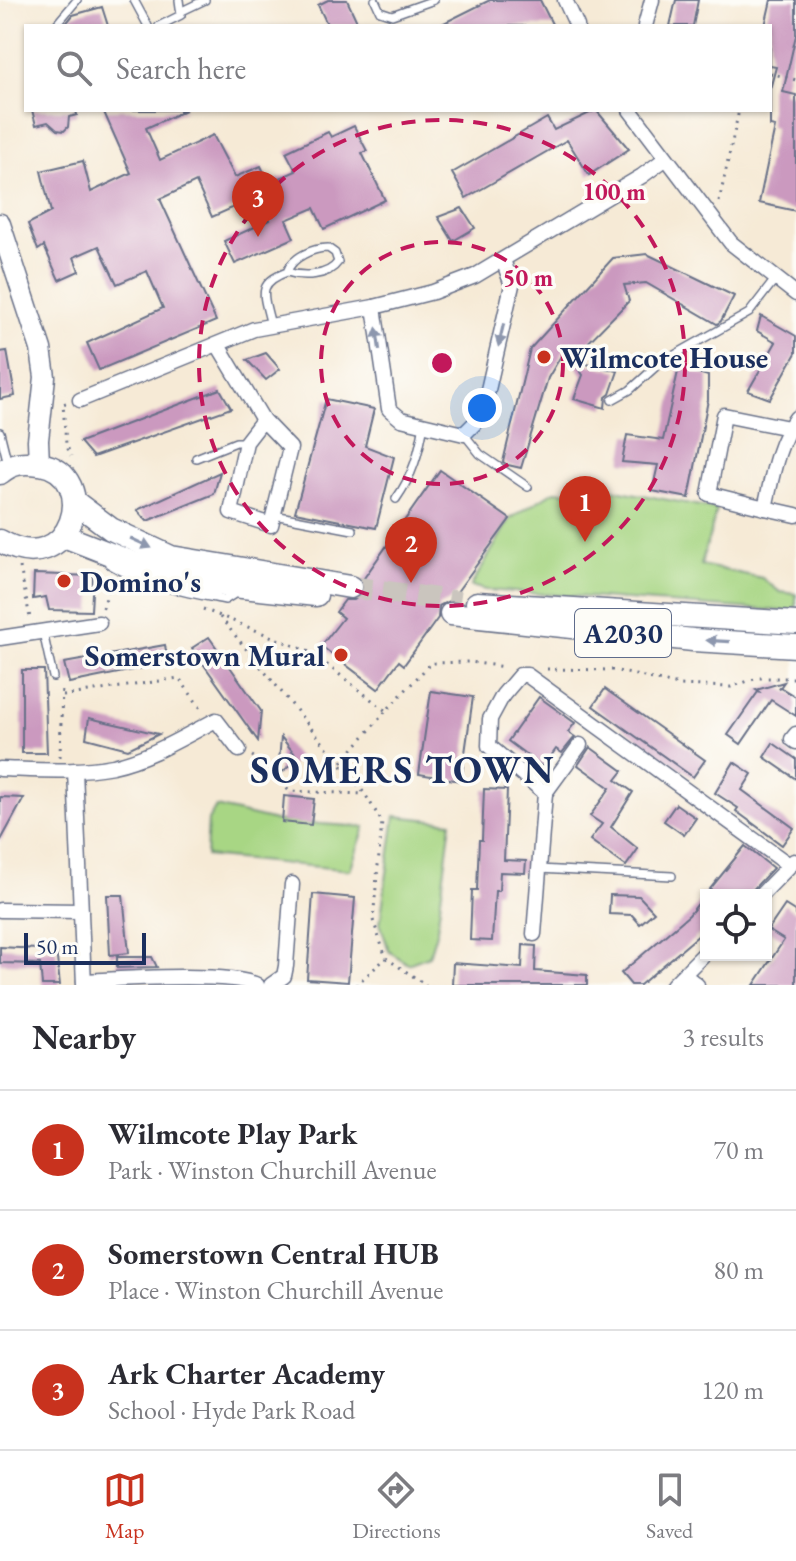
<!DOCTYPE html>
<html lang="en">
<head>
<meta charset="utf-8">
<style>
	:root { --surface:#fff; --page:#f7f7f7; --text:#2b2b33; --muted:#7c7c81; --line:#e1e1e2; --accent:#c8321e }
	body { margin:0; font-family:"EB Garamond",serif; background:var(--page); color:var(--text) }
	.controls { position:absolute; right:24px; bottom:24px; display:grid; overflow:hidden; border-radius:0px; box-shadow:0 2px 6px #0004 }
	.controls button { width:72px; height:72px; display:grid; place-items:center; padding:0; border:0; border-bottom:2px solid var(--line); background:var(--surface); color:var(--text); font:40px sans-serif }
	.scale { position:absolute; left:24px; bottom:20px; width:122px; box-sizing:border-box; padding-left:8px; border:4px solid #1b2f5e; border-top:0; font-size:22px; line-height:28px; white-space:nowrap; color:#1b2f5e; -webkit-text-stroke:6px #fdfcf7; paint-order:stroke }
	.you { position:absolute; left:482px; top:408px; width:28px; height:28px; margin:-20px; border:6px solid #fff; border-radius:50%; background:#1a73e8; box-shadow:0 0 0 12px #1a73e833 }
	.badge { display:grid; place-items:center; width:52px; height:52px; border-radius:50%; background:var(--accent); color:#fff; font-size:26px; font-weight:700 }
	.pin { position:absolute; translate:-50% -66px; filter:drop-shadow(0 2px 4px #0008) }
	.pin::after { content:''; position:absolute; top:42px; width:28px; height:24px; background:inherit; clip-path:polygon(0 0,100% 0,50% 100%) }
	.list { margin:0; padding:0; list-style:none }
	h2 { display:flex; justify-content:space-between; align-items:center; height:104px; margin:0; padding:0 32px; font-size:34px }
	h2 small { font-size:26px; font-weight:400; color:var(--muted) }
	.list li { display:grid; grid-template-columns:52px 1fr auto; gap:24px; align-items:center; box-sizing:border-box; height:120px; padding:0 32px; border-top:2px solid var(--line) }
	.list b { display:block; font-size:30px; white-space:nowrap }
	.list p { margin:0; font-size:26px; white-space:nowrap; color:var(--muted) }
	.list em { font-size:26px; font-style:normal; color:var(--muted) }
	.icon { flex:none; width:44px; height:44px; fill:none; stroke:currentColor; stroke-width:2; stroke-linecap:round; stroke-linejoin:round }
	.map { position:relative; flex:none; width:796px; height:985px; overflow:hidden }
	.search { position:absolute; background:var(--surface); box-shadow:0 2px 6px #0004; left:24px; right:24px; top:24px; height:88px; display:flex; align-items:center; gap:20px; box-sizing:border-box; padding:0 28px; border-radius:0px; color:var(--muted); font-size:30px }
	.sheet { height:464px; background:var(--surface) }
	nav { display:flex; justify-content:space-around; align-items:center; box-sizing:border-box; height:112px; border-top:2px solid var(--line); background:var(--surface); font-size:22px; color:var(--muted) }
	nav a { display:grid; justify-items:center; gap:4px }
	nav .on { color:var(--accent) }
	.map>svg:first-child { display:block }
</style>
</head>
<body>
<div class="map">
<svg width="796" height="985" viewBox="0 0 796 985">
	<rect width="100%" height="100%" fill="#fdfcf7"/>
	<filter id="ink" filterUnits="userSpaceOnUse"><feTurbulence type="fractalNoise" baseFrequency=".0125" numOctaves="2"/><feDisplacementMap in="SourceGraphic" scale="16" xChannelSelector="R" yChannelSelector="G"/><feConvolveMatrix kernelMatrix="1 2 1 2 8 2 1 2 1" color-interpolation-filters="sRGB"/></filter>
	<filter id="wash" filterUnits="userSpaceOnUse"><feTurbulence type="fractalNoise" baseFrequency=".006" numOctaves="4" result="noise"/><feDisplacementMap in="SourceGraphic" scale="32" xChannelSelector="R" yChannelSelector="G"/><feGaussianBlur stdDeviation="1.8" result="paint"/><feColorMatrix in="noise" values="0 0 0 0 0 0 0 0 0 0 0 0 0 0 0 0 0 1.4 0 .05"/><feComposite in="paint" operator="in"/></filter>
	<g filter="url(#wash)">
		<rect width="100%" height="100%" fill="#f6ead6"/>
		<g fill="#a8d684" stroke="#628271" stroke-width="2">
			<polygon points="573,482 717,509 701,565 762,578 780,592 796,594 796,612 485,590 471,586 510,519 554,491 568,492"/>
			<polygon points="216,807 275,821 365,827 350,870 206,856 208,820"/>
			<polygon points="395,816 451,822 437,929 429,956 408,964 389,951 380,923"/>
		</g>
		<g id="blocks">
			<g fill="#cb99bf">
				<polygon points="328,0 347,0 359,26 328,26 318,5"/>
				<polygon points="490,0 540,0 553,26 438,26"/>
				<polygon points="676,0 698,0 693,26 670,26"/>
				<polygon points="771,0 796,0 796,35 783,92 796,95 796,211 759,203 775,127 770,126 770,89 776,67 770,66 770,26 765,26"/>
				<polygon points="102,7 108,26 64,26 73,15"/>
				<polygon points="32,110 76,110 77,115 69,117 68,127 64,131 57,130 48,122 36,125"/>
				<polygon points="103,110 186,110 146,128 160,160 213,135 235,177 261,166 269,183 296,171 286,152 328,132 331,137 354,126 367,151 362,153 385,200 324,229 314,208 286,220 294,238 235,264 224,241 270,220 259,196 212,217 196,182 160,199 216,321 99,370 87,343 163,308 147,271 117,284 99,246 74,257 79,271 59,280 44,246 38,250 28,224 51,212 41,171 83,161 91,192 131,173"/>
				<polygon points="596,110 629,149 589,175 567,140 466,198 452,173 547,118 554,130"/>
				<polygon points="462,208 475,228 453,241 438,217"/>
				<polygon points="647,254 734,296 721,321 717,324 646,283 624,285 629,301 572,359 565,349 548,378 521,468 508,465 503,462 530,349 613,258"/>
				<polygon points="761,316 796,336 796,353 770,399 748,391 776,342 757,331"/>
				<polygon points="7,351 15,396 0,399 0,352"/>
				<polygon points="266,353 280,369 266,380 247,360"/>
				<polygon points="573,361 618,371 610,394 606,397 605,408 574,399 583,375"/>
				<polygon points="679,367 708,376 708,400 689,498 652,491 658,465 622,462 627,435 663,440"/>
				<polygon points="220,389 231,408 93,457 80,442"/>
				<polygon points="326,399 374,409 365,446 394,457 376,528 295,512"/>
				<polygon points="440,470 510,519 451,600 439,606 438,618 404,665 399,661 378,689 321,646 343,618 336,612 345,600 354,600 361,595 364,589 362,581"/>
				<polygon points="220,472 214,494 147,521 137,510"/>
				<polygon points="34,574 93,576 91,611 49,610 46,597 33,599"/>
				<polygon points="209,637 261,711 258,741 192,648"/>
				<polygon points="165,645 168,663 69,683 64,663"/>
				<polygon points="22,670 44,670 47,753 22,753"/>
				<polygon points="784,682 779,689 781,688 796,697 796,716 771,700 741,744 728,735 758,692 761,693 756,690"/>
				<polygon points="605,689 705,760 693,777 593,706"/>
				<polygon points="431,691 473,697 461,781 419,774"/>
				<polygon points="539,697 575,723 568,732 575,737 562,753 556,749 543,767 508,741"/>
				<polygon points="89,718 159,734 128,749 86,738"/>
				<polygon points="281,737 299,759 278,775"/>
				<polygon points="773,743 796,759 796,779 764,757"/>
				<polygon points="590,747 623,771 616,780 633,792 611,827 638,849 626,866 590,840 602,824 590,816 610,788 578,765"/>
				<polygon points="734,762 752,774 742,790 794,828 782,845 736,811 738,808 715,793"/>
				<polygon points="484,789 507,790 504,860 526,861 525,873 500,872 499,891 495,891 492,941 470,940 472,890 477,890 479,840 482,840"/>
				<polygon points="284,796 314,799 311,825 282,822"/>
				<polygon points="0,797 24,798 0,842"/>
				<polygon points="676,804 696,818 684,835 664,821"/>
				<polygon points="745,846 773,868 748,895 706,895 706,929 640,985 631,985 621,973 689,915"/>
				<polygon points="313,894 355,898 348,982 307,979"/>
				<polygon points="107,895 123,895 129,953 110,955"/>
				<polygon points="610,895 639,896 654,912 640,924 632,915 609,914"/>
				<polygon points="785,905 796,912 796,985 754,985 784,940 768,930"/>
				<polygon points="523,945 536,946 535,971 587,975 587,985 452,985 453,963 522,968"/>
				<polygon points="0,947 56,950 60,985 42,985 40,964 0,963"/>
				<polygon points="117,957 152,957 157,967 117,968"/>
			</g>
		</g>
	</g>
	<g filter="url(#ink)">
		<use href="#blocks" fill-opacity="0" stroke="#687088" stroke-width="2"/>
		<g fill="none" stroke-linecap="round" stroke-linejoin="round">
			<polyline stroke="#cac5be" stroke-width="22" stroke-dasharray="22 11" stroke-linecap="butt" points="350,587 460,602"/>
			<g stroke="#687088" stroke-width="10">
				<g id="lane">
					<polyline points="134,0 148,26"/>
					<polyline points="375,0 380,11 392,15 434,0"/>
					<polyline points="182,11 205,0"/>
					<polyline points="55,26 77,0"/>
					<polyline points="159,26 181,15 179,0"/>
					<path d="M 271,326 C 265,297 254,284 287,272 C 292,257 313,248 328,248 L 335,253 L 338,262 C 328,277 302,277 287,272"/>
					<polyline points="612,400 630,390 660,363 749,313 776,278"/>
					<polyline points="0,432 8,464"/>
					<polyline points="464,434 480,454 528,487"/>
					<polyline points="196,458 236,442 246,442"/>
					<path d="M 396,499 C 413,475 419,453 424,424"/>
					<polyline points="274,515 353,530"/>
					<path d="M 109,564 C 145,586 184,592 225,600 L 236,593"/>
					<polyline points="43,632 53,677"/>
					<polyline points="539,869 672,876"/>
				</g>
			</g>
			<g stroke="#687088" stroke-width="17">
				<g id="street">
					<polyline points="565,0 577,26"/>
					<polyline points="645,26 652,0"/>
					<polyline points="630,110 731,243 796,294"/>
					<polyline points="374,307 389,409 401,419 464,434 482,416 512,285 503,260"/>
					<polyline points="218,345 263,420 290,448 271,525 231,512 246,442 263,420"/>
					<polyline points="80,400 254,329 374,307 433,292 475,276 642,176 665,159"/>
					<path d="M 789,428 L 724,415 L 709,494 L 765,508 C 772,478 777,443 796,418"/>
					<polyline points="765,508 796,515"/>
					<polyline points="0,638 99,623"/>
					<polyline points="796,734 792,739 796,742"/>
					<path d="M 0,769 C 37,770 76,773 113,766 C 150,758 183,737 216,720 L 239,750"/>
					<polyline points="75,770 84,985"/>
					<polyline points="545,793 580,745"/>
					<polyline points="761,895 794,861"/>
					<polyline points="0,910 81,911"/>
					<polyline points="534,934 545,793 489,746 490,719 503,695 520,675 527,675 789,865"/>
					<polyline points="684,975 697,985"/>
					<path d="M 84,981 C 119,979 229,971 257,985"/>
					<polyline points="271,985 284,976 286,966 292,884"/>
					<polyline points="673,985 706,952"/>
				</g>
			</g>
			<g stroke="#687088" stroke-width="23">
				<polyline id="secondary" points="0,224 41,349 45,377 38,440 39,464"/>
			</g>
			<g stroke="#687088" stroke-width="25">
				<g id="primary">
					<path d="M 0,473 C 13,462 24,462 40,464 C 102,474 73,583 0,541"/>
					<polyline points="75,502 111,529 171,557 350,587"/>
					<polyline points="64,536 146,568 195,582 316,595"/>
					<polyline points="477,603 796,623"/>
					<polyline points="451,614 693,640 796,646"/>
				</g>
			</g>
			<g stroke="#687088" stroke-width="3" stroke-dasharray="2 6" stroke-linecap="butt">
				<polyline points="770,73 796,80"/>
				<polyline points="719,202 739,110"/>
				<polyline points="66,403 63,404 66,444 71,456"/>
				<polyline points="20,567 30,618"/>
				<polyline points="103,608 112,577"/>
				<polyline points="203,609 312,653 386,711 431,663 470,662 505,667"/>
				<polyline points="220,617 365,794 382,822 373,920 386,958 426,985"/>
				<polyline points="547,669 613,670 679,685 731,687 757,678 796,678"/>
				<polyline points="63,696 179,678 202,710"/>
				<polyline points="252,756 262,762 289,791 365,794"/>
				<polyline points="60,757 62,685"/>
				<polyline points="342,762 386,711"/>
				<polyline points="356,985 386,958"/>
			</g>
			<use href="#lane" stroke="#fff" stroke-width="7"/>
			<use href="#street" stroke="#fff" stroke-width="14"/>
			<use href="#secondary" stroke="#fff" stroke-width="20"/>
			<use href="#primary" stroke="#fff" stroke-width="22"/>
		</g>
		<defs><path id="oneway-solid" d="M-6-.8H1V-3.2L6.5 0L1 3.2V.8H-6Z" transform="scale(2)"/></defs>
		<g fill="#8d97ae">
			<use href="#oneway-solid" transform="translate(501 335) rotate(103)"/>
			<use href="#oneway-solid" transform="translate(378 339) rotate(-98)"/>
			<use href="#oneway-solid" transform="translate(141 543) rotate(25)"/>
			<use href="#oneway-solid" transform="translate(718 641) rotate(-177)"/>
		</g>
	</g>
	<g fill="none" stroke="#c2185b" stroke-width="4" stroke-dasharray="14 10">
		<circle cx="442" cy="363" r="121"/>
		<circle cx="442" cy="363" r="243"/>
	</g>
	<g fill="#c8321e" stroke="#fdfcf7" stroke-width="3">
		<circle cx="544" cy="357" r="8"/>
		<circle cx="64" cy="581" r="8"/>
		<circle cx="341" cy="655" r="8"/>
	</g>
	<g text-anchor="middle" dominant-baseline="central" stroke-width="7" stroke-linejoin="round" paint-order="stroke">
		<rect fill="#fdfcf7" stroke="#5f6c8c" stroke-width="2" x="575" y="609" width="96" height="48" rx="6"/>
		<g font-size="28" font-weight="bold" fill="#1b2f5e">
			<text x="623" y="633">A2030</text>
		</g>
		<g font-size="30" font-weight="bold" fill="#1b2f5e" stroke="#fdfcf7" text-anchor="start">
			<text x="560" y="357">Wilmcote House</text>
			<text x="80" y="581">Domino's</text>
			<text x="325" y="655" text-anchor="end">Somerstown Mural</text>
		</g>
		<g font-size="38" font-weight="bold" letter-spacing="2" fill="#1b2f5e" stroke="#fdfcf7">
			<text x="403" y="769">SOMERS TOWN</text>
		</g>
	</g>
	<circle cx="442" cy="363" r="12" fill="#c2185b" stroke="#fdfcf7" stroke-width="4"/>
	<g font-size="24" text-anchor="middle" font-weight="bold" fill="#c2185b" stroke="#fdfcf7" stroke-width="7" stroke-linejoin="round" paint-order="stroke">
		<text x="614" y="200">100 m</text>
		<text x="528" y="286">50 m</text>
	</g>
</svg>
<div class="controls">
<button><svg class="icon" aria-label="locate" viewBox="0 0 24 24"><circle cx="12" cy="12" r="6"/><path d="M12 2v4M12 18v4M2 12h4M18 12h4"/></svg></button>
</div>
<div class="scale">50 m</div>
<div class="you"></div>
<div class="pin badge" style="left:585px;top:542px">1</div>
<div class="pin badge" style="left:411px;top:583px">2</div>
<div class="pin badge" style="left:258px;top:237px">3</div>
<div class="search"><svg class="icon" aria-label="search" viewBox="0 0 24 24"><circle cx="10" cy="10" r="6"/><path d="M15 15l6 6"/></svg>Search here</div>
</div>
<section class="sheet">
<h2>Nearby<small>3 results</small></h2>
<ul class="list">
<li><span class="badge">1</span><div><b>Wilmcote Play Park</b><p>Park · Winston Churchill Avenue</p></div><em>70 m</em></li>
<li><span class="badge">2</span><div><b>Somerstown Central HUB</b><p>Place · Winston Churchill Avenue</p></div><em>80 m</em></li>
<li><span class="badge">3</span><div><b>Ark Charter Academy</b><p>School · Hyde Park Road</p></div><em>120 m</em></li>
</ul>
</section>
<nav>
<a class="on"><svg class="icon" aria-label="map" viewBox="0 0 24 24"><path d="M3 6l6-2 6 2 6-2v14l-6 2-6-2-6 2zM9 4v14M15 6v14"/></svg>Map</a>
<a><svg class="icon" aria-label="directions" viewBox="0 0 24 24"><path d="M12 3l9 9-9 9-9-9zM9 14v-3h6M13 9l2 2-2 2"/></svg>Directions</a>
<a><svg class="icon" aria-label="saved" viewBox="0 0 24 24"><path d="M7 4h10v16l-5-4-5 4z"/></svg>Saved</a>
</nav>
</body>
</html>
